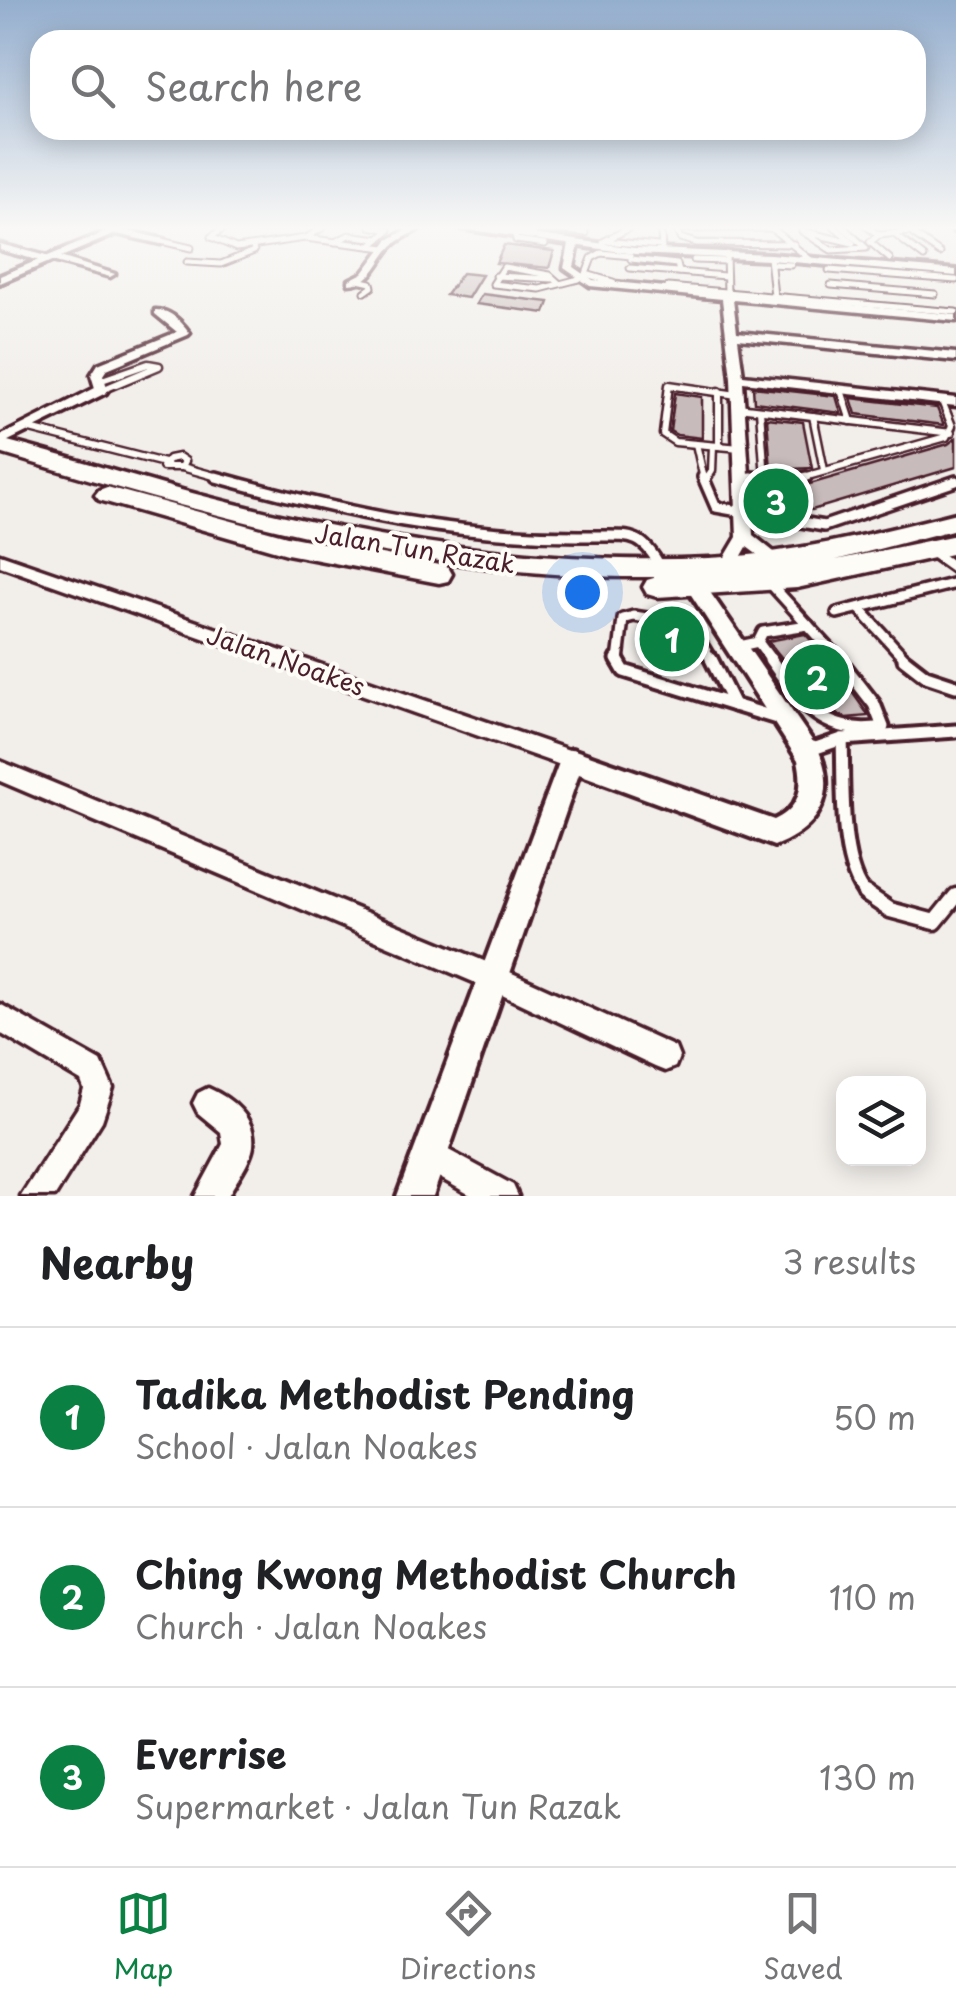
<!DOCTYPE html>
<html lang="en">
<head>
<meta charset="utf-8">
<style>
	:root { --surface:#fff; --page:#f6f6f6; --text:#202124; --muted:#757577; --line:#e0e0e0; --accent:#0b8043 }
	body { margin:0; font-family:"Playpen Sans",sans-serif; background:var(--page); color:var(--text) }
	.controls { position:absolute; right:30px; bottom:30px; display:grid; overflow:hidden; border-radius:20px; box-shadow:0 5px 25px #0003 }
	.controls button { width:90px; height:90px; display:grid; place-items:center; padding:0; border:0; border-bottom:2px solid var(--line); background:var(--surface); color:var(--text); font:50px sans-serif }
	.you { position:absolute; left:582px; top:592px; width:35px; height:35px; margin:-25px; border:8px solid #fff; border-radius:50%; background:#1a73e8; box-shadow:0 0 0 15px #1a73e833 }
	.badge { display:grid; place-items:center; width:65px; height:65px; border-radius:50%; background:var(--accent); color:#fff; font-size:32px; font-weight:700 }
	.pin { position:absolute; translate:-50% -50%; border:5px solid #fff; box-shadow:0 2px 10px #0006 }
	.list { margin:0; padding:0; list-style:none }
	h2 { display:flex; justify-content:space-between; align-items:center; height:130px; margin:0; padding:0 40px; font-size:42px }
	h2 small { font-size:32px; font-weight:400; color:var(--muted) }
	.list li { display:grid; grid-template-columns:65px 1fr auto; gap:30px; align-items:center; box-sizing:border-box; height:180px; padding:0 40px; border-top:2px solid var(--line) }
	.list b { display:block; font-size:38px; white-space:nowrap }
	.list p { margin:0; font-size:32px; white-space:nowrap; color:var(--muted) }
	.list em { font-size:32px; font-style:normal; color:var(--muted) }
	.icon { flex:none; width:55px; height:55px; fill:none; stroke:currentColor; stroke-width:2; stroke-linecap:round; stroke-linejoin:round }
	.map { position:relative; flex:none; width:956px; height:1196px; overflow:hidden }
	.search { position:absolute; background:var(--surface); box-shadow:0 5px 25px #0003; left:30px; right:30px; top:30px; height:110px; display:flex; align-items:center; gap:25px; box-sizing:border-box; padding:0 35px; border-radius:30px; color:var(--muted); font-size:38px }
	.sheet { height:670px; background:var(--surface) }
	nav { display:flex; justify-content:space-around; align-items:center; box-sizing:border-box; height:140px; border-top:2px solid var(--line); background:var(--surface); font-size:28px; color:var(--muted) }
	nav a { display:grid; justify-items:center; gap:5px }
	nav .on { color:var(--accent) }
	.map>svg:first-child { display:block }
</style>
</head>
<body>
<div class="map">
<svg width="956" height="1196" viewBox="0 0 956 1196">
	<rect width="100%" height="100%" fill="#f2efeb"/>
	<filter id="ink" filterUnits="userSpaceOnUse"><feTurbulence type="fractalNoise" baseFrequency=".01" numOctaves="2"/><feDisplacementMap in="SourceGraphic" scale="20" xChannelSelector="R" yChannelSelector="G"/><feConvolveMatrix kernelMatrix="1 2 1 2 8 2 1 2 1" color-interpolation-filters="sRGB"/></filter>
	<g filter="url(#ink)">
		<g fill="#c8bbbb" stroke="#4a1f2b" stroke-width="2.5">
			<polygon points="504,245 554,251 549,268 496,263"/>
			<polygon points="462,273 482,275 468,298 446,295"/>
			<polygon points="482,294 549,302 545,313 476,304"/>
			<polygon points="753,387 836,396 841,413 754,402"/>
			<polygon points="675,393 702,397 702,438 677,435 670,431"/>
			<polygon points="851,398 937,408 944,425 856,414"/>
			<polygon points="767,418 803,422 812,468 771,470"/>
			<polygon points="956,438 956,467 812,510 766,505 763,486 796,488 948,444"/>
			<polygon points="805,634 830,661 869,716 846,718 821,706 768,641"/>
		</g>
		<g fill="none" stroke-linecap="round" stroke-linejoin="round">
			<g stroke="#4a1f2b" stroke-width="9">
				<g id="service-far4">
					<polyline points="95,226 116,231"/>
					<polyline points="227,226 211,237 236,248 305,238 385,248"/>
					<polyline points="267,226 262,229 281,227"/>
					<polyline points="371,226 389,230 371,246"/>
					<polyline points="485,226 534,232"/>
					<polyline points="769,226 812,261"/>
					<polyline points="834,226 853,243 802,231 831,250 866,248 842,226"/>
					<polyline points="866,226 879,235 922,231 915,226"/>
					<polyline points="537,227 586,233"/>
					<polyline points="771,228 676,229 680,238 696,243 794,244"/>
					<polyline points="661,233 662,250"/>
					<polyline points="515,234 516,240 545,244"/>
					<polyline points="894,234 924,257"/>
					<polyline points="879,235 870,242 890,259"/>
					<polyline points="914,235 940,253"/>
					<polyline points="306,238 325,226"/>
					<polyline points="161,241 191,248"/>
					<polyline points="605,241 659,246"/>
					<polyline points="335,242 349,235 379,239"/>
					<polyline points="603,242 629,228"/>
					<polyline points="726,254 727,292"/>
					<polyline points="770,257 774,296"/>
					<polyline points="631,259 677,264 679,272"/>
					<polyline points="694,260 725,261"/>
					<polyline points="187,262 221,264 254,251 253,247"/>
					<polyline points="771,264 791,265"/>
					<polyline points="630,268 725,276"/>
					<polyline points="829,270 956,280"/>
					<polyline points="496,276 553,279"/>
					<polyline points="358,280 371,283 372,287 365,292"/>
					<polyline points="613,282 586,274 592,258 601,253 631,256"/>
					<polyline points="559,283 550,275 504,267 493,284 540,289 579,279"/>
					<polyline points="831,285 935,294"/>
					<polyline points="668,287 956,312"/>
				</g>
			</g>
			<g stroke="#4a1f2b" stroke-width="11">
				<g id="service-far3">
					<polyline points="99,381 148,364 159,366 102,390"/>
					<polyline points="841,390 851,421"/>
					<polyline points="719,391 719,446"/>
					<polyline points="737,395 669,385 663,434 675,442 740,448"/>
					<polyline points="738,407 951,433"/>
					<polyline points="760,410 765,478"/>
					<polyline points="813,416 824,470"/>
					<polyline points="26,428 164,463"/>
					<polyline points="696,444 704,479"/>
					<polygon points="179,457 185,461 182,467 163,467 169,459"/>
					<polyline points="182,467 225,479"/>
					<polyline points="742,476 783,479"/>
					<polyline points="707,479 712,471 713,446"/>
					<polyline points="797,479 946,437 952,426 942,401"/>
				</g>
			</g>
			<g stroke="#4a1f2b" stroke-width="16">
				<g id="service-far2">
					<path d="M 216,477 C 345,513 458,538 593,536 C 630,536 642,532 661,568"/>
					<polyline points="703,477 716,507 824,526 956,481"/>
					<polyline points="751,477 794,480 806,477"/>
					<polyline points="932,552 956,569"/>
					<polyline points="859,608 907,661"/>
					<polyline points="837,613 956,583"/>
					<polyline points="808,625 841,661"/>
					<polyline points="758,642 772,661"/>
					<polyline points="735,647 758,642 763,632 808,625 769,582"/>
					<polyline points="618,661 623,619 634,616 690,625 712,661"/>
				</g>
			</g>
			<g stroke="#4a1f2b" stroke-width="19">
				<g id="service-far1">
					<polyline points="617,659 624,671 734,705"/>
					<polyline points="711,659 734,705"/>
					<path d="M 770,659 C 801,703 823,737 883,727 L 874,704 L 839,659"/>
					<polyline points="904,659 926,676 956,686"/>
					<polyline points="734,705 780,719"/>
					<path d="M 842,739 C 844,780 838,866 867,896"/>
					<polyline points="806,745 816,748 842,739 956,731"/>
				</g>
			</g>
			<g stroke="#4a1f2b" stroke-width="21">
				<polyline id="service" points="865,893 890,910 935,922 956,896"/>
			</g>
			<g stroke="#4a1f2b" stroke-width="7">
				<g id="minor">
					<path d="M 413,226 L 424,226 C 416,232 405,236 396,243 C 378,257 376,283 349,284 L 349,280 L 363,273 L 388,240 Z"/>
					<polygon points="116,228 164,239 166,241 161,244 113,233"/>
					<polygon points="574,241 579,244 574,267 593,280 956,315 956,321 733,300 737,332 956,353 956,361 738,339 743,375 956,398 956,406 743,382 753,535 784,560 782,564 770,564 747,547 735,568 723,568 721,564 737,537 731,378 722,299 590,286 564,268 569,244"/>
					<polygon points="0,244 50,257 57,256 115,274 110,277 52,261 48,263 0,250"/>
					<path d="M 155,310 C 170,309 182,322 190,333 L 188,335 L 107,369 L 103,375 L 108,390 L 106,393 L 0,445 L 0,436 L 95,388 L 91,375 L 98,364 L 177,332 L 155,314 Z"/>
					<polygon points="0,554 572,751 580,753 583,760 580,767 572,769 0,566"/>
					<polygon points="0,761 501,968 675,1047 679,1057 675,1067 665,1071 655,1067 483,986 0,781"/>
					<polygon points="0,1004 101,1061 113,1088 102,1121 55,1196 21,1196 80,1104 84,1089 81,1081 0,1033"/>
					<path d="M 208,1088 C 231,1098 257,1118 253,1146 C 251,1162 235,1182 228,1196 L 195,1196 L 223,1144 L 221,1132 L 198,1113 L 193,1103 L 198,1093 Z"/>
					<polygon points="430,1140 513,1185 518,1196 472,1196 419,1166 415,1155 419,1144"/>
				</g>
			</g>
			<g stroke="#4a1f2b" stroke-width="8">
				<g id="tertiary">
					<polygon points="120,226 134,226 0,283 0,276"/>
					<polygon points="445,226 473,226 635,248 770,254 956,270 956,276 770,260 635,254"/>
					<path d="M 696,580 L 703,582 L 818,749 C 839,796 818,829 774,846 L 579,774 L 433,1196 L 397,1196 L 563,752 L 572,749 L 774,820 C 800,808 804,787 798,760 L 686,587 Z"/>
				</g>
			</g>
			<g stroke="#4a1f2b" stroke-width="7">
				<g id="trunk">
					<polygon points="945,226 956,226 956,233"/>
					<path d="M 0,439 C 79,459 156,485 235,504 C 390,543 549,565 709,558 C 793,554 875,533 956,513 L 956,529 L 836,560 L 956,535 L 956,553 L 797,588 L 657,597 L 647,594 L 643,587 L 647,580 L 657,577 C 431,580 214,517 0,453 Z"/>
					<polygon points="107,487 287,536 439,565 448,567 452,574 448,581 439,583 287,554 99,500 95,495 99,490"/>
				</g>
			</g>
			<use href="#service-far4" stroke="#fdfcf7" stroke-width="5"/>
			<use href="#service-far3" stroke="#fdfcf7" stroke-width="6"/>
			<use href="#service-far2" stroke="#fdfcf7" stroke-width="9"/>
			<use href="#service-far1" stroke="#fdfcf7" stroke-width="11"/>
			<use href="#service" stroke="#fdfcf7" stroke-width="14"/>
			<use href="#minor" fill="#fdfcf7" fill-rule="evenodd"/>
			<use href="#tertiary" fill="#fdfcf7" fill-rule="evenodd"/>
			<use href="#trunk" fill="#fdfcf7" fill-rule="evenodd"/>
		</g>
	</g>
	<linearGradient id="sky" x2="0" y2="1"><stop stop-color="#94aece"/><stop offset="0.58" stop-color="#f9f8f6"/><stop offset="1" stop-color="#f9f8f6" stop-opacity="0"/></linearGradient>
	<rect width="956" height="393" fill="url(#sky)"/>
	<g text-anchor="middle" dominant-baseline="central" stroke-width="8" stroke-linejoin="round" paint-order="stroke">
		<g font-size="25" fill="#4a1f2b" stroke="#fdfcf7">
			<text transform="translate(415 548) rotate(9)">Jalan Tun Razak</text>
			<text transform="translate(286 660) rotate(19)">Jalan Noakes</text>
		</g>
	</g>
</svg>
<div class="controls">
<button><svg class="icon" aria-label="layers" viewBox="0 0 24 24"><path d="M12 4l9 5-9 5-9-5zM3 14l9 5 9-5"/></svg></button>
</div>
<div class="you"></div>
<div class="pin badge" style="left:672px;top:639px">1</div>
<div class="pin badge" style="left:817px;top:677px">2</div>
<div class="pin badge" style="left:776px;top:501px">3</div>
<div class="search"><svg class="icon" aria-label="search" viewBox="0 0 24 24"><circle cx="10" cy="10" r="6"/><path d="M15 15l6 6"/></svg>Search here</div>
</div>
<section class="sheet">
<h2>Nearby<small>3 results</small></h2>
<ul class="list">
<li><span class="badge">1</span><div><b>Tadika Methodist Pending</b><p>School · Jalan Noakes</p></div><em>50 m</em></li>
<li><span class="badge">2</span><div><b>Ching Kwong Methodist Church</b><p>Church · Jalan Noakes</p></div><em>110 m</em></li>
<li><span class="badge">3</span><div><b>Everrise</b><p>Supermarket · Jalan Tun Razak</p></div><em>130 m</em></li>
</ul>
</section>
<nav>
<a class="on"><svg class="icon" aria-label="map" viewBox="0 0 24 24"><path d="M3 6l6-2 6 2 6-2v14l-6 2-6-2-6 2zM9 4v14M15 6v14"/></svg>Map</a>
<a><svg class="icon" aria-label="directions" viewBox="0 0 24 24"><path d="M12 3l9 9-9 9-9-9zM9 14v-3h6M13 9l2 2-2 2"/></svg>Directions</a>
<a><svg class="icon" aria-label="saved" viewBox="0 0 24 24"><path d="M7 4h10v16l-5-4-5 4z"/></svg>Saved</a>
</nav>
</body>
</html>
